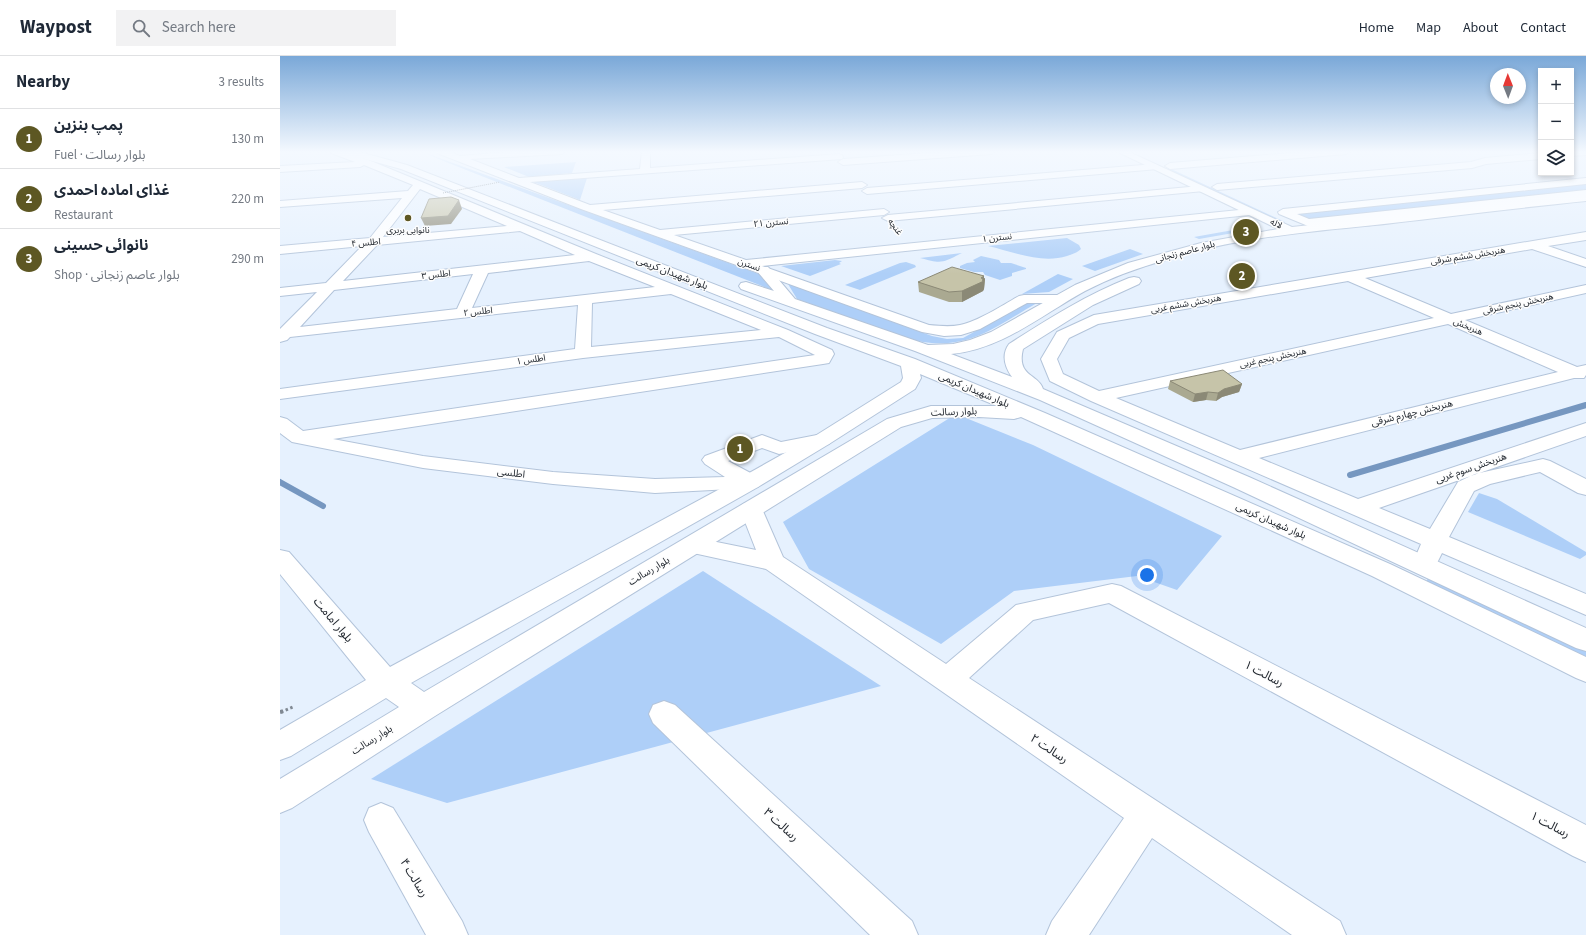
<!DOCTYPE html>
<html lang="en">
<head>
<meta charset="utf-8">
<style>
	:root { --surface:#fff; --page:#f2f2f3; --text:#1f2937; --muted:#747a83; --line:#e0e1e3; --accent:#5d5723 }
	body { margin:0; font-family:"Source Sans 3","Noto Sans Arabic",sans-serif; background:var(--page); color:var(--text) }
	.controls { position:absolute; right:12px; top:12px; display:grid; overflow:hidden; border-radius:0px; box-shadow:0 2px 6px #0003 }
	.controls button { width:36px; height:36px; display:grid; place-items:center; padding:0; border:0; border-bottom:1px solid var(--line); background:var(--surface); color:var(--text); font:20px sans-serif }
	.compass { position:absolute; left:1210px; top:12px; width:36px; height:36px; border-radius:50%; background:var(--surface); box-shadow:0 2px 6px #0003; rotate:359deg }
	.you { position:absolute; left:867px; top:519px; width:14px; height:14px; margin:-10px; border:3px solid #fff; border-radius:50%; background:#1a73e8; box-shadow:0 0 0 6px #1a73e833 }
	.badge { display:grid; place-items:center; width:26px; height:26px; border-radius:50%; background:var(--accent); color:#fff; font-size:13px; font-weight:700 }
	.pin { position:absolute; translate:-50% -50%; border:2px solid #fff; box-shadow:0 1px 4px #0006 }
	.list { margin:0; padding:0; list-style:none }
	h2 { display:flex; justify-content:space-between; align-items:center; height:52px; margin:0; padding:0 16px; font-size:17px }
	h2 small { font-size:13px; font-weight:400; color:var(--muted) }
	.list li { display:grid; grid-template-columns:26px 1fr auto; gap:12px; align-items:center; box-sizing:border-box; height:60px; padding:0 16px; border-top:1px solid var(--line) }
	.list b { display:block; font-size:15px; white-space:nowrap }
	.list p { margin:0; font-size:13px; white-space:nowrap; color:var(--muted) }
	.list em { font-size:13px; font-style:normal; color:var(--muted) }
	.icon { flex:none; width:22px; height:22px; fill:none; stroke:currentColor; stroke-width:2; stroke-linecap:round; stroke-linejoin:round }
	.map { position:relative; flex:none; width:1306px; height:879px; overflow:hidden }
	header { display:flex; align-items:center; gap:24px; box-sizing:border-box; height:56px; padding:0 20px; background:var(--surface); border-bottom:1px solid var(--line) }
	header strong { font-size:19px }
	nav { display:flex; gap:22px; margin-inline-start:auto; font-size:14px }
	.search { width:280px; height:36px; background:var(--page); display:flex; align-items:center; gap:10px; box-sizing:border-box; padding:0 14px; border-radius:0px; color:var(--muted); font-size:15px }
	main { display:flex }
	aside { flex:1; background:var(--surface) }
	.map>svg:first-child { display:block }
</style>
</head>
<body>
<header>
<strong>Waypost</strong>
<div class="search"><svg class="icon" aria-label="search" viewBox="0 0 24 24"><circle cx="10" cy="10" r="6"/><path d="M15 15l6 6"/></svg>Search here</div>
<nav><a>Home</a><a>Map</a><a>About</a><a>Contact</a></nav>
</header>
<main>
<aside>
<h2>Nearby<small>3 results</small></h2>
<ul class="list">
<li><span class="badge">1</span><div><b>پمپ بنزین</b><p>Fuel · بلوار رسالت</p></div><em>130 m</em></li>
<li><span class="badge">2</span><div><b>غذای اماده احمدی</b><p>Restaurant</p></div><em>220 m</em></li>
<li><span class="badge">3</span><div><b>نانوائی حسینی</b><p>Shop · بلوار عاصم زنجانی</p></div><em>290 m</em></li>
</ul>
</aside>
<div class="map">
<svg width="1306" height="879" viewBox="0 0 1306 879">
	<rect width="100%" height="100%" fill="#e6f1fe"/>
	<g fill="#aecff8">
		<polygon points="140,95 479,218 492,234 166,106"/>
		<polygon points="296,106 292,117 249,121 224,111"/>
		<polygon points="889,112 1005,166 1003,167 883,113"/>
		<polygon points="307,122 300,144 251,125"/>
		<polygon points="1306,126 1306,135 1028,164 1009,156"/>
		<polygon points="970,171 976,173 919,183 914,181"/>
		<path d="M 787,182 L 799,189 L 801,193 C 797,197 792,198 787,200 C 761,208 734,196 708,190 Z"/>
		<polygon points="850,193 863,198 815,215 802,210"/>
		<path d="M 682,197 C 662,207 662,208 640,202 Z"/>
		<polygon points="701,200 719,204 721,207 731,207 746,212 746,213 732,217 732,220 720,224 705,219 703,216 694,216 680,212 680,210 687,207 695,206 693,204"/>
		<polygon points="555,204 562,205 559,207 561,208 530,220 501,210"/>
		<polygon points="626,206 635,209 636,211 580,234 565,229 620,207"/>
		<polygon points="778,218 793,223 769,236 742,238"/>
		<path d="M 508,228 L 652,280 L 667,283 L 683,282 L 750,245 L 757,247 C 708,275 684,298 624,282 L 517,243 Z"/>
		<polygon points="676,358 753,389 942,480 897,534 857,520 734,535 661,588 529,513 503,466"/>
		<polygon points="1199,437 1217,443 1306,496 1306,499 1300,503 1188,456"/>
		<polygon points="423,515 601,630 167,747 91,723"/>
		<polygon points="1149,519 1306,595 1306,608 1144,532"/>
	</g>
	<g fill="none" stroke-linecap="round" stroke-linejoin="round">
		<g stroke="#7697c0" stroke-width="6">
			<polyline points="1070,419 1306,349"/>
			<polyline points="0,426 43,450"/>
		</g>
		<g stroke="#b3c4da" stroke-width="2">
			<g id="minor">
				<path d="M 50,95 L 62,95 L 91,105 L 316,198 L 508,274 L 552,294 L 554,298 L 549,307 L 543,308 L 53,383 L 143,400 L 273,416 L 375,423 L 445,421 L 425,408 L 422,404 L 425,400 L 482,379 L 501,386 L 542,378 L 549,380 L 552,384 L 549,388 L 499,398 L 482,392 L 448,405 L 478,421 L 481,426 L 478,431 L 470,432 L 375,437 L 273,428 L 143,412 L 12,386 L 0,377 L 0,361 L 7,363 L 23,375 L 535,299 L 499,281 L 303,302 L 0,343 L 0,333 L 295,293 L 298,249 L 10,281 L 7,284 L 0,286 L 0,273 L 37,236 L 0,240 L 0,232 L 46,227 L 82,190 L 0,198 L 0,190 L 90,182 L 122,142 L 0,151 L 0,145 L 128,135 L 133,129 L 84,109 L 80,111 L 0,116 L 0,110 L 75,106 L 51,97 ZM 140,133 L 227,170 L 103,181 ZM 240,175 L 295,199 L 63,225 L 97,189 ZM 309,205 L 375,231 L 192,252 L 208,217 ZM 193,218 L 177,253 L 20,271 L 54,234 ZM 391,238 L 481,274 L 311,291 L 312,247 Z"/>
				<path d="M 156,95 L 168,95 L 180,100 L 240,95 L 286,95 L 282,98 L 190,103 L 239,122 L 360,113 L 362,95 L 370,95 L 370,112 L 559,98 L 562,99 L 563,101 L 562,103 L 250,126 L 310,149 L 582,126 L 587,129 L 582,132 L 323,154 L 380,174 L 604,153 L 609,156 L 604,159 L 394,179 L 466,204 L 969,153 L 974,156 L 969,159 L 482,210 L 649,269 C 660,270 670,271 680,269 C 697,266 723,249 739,240 L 744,239 L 780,239 L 785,240 L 787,243 L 785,246 L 780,247 L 747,247 L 700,273 L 681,279 L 664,280 L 642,276 L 301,153 L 157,97 Z"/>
				<polygon points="677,95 715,95 711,98 563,109 558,106 563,103"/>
				<polygon points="1036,95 1070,95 1066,98 890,113 885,110 890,107"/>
				<polygon points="1291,95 1306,95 1306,99 1291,100"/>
				<polygon points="1261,97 1261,103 1206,108 1192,112 937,134 932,131 937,128 1191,106 1205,102"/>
				<polygon points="875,108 880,111 878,113 587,138 582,135 587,132"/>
				<polygon points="1306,122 1306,128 1017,158 1029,163 1306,134 1306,140 1028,170 999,158 998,156 1003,153"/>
				<polygon points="920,130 924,131 925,133 924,135 608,165 602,162 608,159"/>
				<path d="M 1306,176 L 1306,184 L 1268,190 L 1306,203 L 1306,211 L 1252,193 L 1085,222 L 1171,258 L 1306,229 L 1306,237 L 1185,264 L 1297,311 L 1306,309 L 1306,319 L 1304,322 L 1294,322 L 979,402 L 1078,443 L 1306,367 L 1306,380 L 1099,452 L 1150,473 L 1178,426 L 1195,418 L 1263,403 L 1270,405 L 1306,423 L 1306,439 L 1298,437 L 1260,416 L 1210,428 L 1194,435 L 1169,481 L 1306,538 L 1306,559 L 1162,497 L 1153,515 L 1144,518 L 1135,515 L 1132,509 L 1141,488 L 811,345 L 770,325 L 761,303 L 777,276 L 814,259 ZM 1068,225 L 1154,262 L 819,335 L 783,318 L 777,303 L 789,282 L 818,268 ZM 1168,268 L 1278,316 L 960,394 L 836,342 Z"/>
				<polygon points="471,446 479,448 482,453 503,501 666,608 736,549 832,528 841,530 1306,769 1306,806 1293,800 829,547 753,564 689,622 1060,865 1066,879 1012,879 872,782 809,879 766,879 772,865 844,762 486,513 404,495 400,489 404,483 412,481 476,494 460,453 463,448"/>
				<polygon points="384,645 395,649 632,865 638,879 590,879 373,667 369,658 373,649"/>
				<polygon points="101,747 113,752 182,865 188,879 146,879 89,776 84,764 89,752"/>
			</g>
		</g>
		<g stroke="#b3c4da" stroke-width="2">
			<g id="major">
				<path d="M 62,95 L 76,95 L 127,109 L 547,272 L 635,303 L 765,357 L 1110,508 L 1306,601 L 1306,626 L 1296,622 L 1092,520 L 741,361 L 734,363 L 699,361 L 652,362 L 621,371 L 155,660 L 12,752 L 0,757 L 0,723 L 119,651 L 106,642 L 11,700 L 0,704 L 0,674 L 86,624 L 0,518 L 0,494 L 9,496 L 110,611 L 462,421 L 535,380 L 621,326 L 623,322 L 621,310 L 535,278 L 121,113 L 63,97 ZM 640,318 L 717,350 L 651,350 L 607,363 L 144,636 L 131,627 L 478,431 L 549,388 L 635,333 L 641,322 Z"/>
				<path d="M 836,95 L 847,95 L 1012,171 L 1306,139 L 1306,145 C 1236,152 1165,161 1095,169 C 1026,176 955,182 889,203 C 860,211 832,221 805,235 C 763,258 721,294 671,298 L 732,321 C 725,311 721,299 729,288 C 768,263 806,239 849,222 L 854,221 L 859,222 L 861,225 L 859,228 L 813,249 L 743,293 C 736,321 759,318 763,333 L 969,421 L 1306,572 L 1306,595 L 1296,592 L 953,431 L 760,344 L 635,295 L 461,233 L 459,230 L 461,227 L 466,226 L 494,235 L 476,214 L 478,211 L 488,211 L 515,243 L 648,289 L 673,288 L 690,284 L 711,276 L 795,229 L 848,207 L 921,187 L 998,173 Z"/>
			</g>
		</g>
		<polyline stroke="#808993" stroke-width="3" stroke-dasharray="2.5 2.5" stroke-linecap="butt" points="1,656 13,651"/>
		<polyline stroke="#808993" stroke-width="4" stroke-dasharray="3 3" stroke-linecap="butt" points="0,656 4,655"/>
		<use href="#minor" fill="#fff" fill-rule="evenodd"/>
		<use href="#major" fill="#fff" fill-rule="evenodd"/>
		<polyline stroke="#808993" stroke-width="1" stroke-dasharray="1 1" stroke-linecap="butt" points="163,137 220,126"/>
	</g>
	<g fill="#aaa991">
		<polygon points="704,220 704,222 705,223 704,233 703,235 682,246 669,246 639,236 638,226"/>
		<polygon points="890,325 962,328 959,336 942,341 936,345 926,344 913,346 888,333"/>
	</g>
	<g fill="#8b8976">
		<polygon points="179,144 182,153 171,168 145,170 141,162"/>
		<polygon points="704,220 704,223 705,223 704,233 703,235 682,246 682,235 701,222"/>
		<polygon points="962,328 959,336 942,341 936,345 938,337 944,333"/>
		<polygon points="928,336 926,344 913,346 915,338"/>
	</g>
	<g fill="#c6c4a9" stroke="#8b8976">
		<polygon points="171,141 179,144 168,160 141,162 149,143"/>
		<polygon points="672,211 704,220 701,222 705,223 702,224 704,225 682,235 669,236 638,226"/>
		<polygon points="943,314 962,328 944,333 938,337 928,336 915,338 890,325"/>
	</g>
	<linearGradient id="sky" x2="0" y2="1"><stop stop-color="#7aa8d8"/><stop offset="0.44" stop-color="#f4f9ff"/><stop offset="1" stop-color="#f4f9ff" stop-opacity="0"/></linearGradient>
	<rect width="1306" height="218" fill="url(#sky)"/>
	<circle fill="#5d5723" stroke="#fdfdfd" stroke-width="1.5" cx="128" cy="162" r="4"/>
	<g text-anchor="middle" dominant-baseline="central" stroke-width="3" stroke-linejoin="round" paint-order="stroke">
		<g font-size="9" fill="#1a2028" stroke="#fdfdfd">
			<text transform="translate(491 167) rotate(-5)">نسترن ۲۱</text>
			<text transform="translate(996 168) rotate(24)">لاله</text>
			<text transform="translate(615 171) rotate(52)">غنچه</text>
			<text transform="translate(717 182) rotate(-6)">نسترن ۱</text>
			<text transform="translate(86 187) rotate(-5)">اطلس ۴</text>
			<text transform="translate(905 196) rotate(-15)">بلوار عاصم زنجانی</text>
			<text transform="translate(1188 200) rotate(-9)">هنربخش ششم شرقی</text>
			<text transform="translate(469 209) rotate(20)">نسترن</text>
			<text transform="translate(156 219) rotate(-6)">اطلس ۳</text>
			<text transform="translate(906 248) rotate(-10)">هنربخش ششم غربی</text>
			<text transform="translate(1238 248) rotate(-12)">هنربخش پنجم شرقی</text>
			<text transform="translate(198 256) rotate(-6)">اطلس ۲</text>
			<text transform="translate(1188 271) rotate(23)">هنربخش</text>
			<text transform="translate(993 302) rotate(-12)">هنربخش پنجم غربی</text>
			<text transform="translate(251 304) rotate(-8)">اطلس ۱</text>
		</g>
		<g font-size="9" fill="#1a2028" stroke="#fdfdfd">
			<text x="128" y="174">نانوایی بربری</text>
		</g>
		<g font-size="10" fill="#1a2028" stroke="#fdfdfd">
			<text transform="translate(392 217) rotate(21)">بلوار شهیدان کریمی</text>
			<text transform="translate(694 334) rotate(23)">بلوار شهیدان کریمی</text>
			<text transform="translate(674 356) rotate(-2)">بلوار رسالت</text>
			<text transform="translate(1132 357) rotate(-14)">هنربخش چهارم شرقی</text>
			<text transform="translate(1191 412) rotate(-19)">هنربخش سوم غربی</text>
			<text transform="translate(231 417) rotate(7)">اطلسی</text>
			<text transform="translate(991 465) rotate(24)">بلوار شهیدان کریمی</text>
			<text transform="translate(369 515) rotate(-31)">بلوار رسالت</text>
			<text transform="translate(92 684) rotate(-32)">بلوار رسالت</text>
		</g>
		<g font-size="12" fill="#1a2028" stroke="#fdfdfd">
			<text transform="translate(53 564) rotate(50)">بلوار امامت</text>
			<text transform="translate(984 618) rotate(28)">رسالت ۱</text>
			<text transform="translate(769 693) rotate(34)">رسالت ۲</text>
			<text transform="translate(501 769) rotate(43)">رسالت ۳</text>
			<text transform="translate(1270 769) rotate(28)">رسالت ۱</text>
			<text transform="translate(134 822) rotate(59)">رسالت ۴</text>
		</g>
	</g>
</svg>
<div class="controls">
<button>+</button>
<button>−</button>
<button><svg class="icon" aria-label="layers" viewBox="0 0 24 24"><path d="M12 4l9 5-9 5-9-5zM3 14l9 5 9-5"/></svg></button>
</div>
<svg class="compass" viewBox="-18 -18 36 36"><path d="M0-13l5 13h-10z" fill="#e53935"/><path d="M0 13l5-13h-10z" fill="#747a83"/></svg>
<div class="you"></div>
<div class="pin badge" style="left:460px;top:393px">1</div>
<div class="pin badge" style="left:962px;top:220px">2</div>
<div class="pin badge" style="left:966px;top:176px">3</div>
</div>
</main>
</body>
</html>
